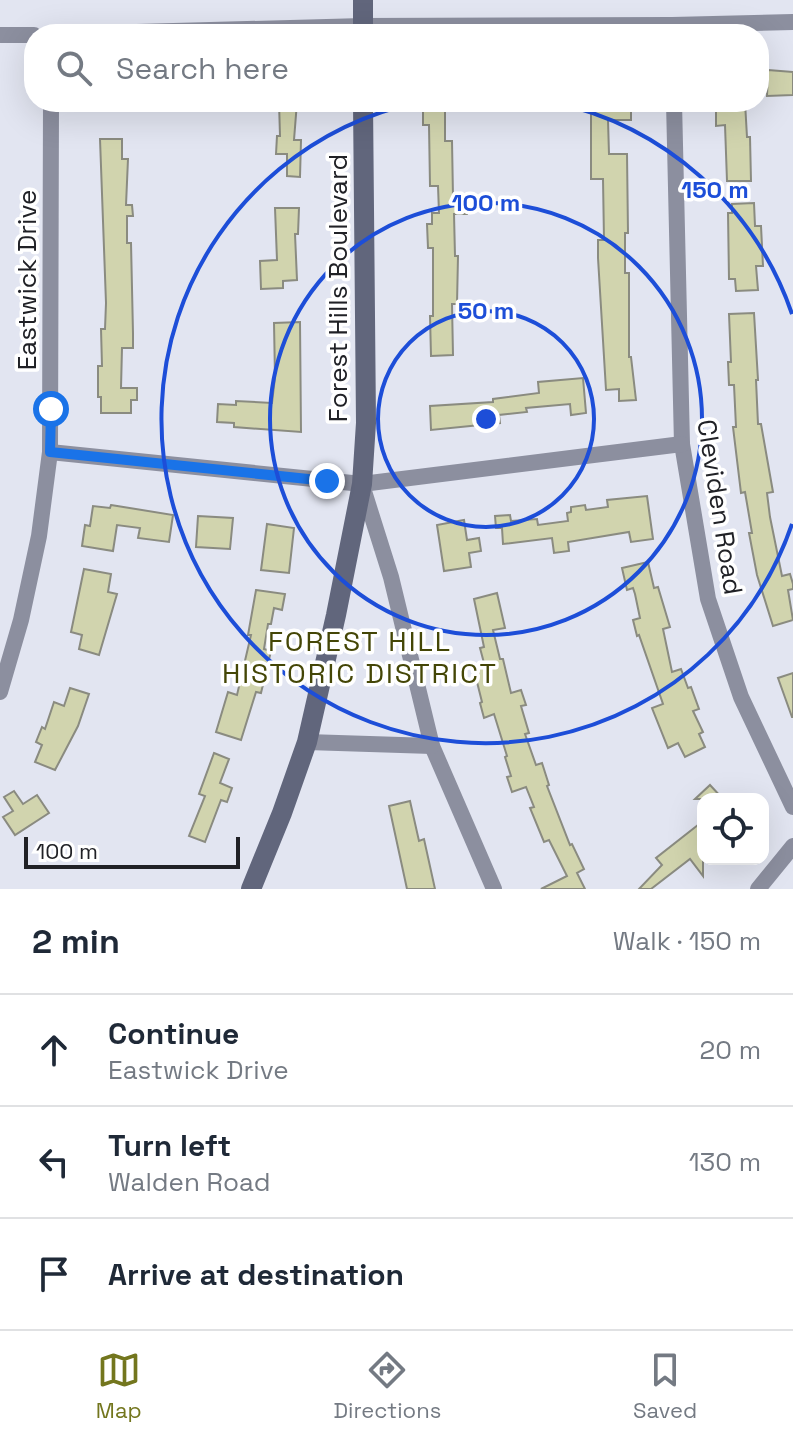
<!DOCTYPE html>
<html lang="en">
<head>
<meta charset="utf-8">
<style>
	:root { --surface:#fff; --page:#f2f2f3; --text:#1f2937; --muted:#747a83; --line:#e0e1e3; --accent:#73761e }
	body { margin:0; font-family:"Space Grotesk",sans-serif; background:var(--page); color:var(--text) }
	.controls { position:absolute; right:24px; bottom:24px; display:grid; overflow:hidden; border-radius:16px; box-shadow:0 8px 32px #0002 }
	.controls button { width:72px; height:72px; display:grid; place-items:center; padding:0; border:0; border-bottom:2px solid var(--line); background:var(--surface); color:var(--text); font:40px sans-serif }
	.scale { position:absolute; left:24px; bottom:20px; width:216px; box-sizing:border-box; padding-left:8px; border:4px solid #202126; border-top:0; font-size:22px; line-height:28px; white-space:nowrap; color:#202126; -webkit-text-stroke:6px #fff; paint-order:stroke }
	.stop { position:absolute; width:24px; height:24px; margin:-18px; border:6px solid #1a73e8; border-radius:50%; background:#fff }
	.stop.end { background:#1a73e8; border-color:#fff; box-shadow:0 2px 8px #0008 }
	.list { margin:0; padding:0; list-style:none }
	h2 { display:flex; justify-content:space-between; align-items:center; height:104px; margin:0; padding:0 32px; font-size:34px }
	h2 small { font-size:26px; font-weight:400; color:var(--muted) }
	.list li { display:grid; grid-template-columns:52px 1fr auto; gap:24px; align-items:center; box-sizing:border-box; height:112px; padding:0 32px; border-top:2px solid var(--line) }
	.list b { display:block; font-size:30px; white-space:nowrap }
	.list p { margin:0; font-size:26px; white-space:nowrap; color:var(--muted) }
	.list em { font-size:26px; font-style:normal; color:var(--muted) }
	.icon { flex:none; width:44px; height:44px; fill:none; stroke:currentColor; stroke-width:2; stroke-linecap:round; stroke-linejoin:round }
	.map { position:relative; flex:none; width:793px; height:889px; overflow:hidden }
	.search { position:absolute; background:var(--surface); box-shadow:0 8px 32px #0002; left:24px; right:24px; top:24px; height:88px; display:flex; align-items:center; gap:20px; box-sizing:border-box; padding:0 28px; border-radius:32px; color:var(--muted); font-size:30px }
	.sheet { height:440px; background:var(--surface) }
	nav { display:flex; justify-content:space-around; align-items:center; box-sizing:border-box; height:112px; border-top:2px solid var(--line); background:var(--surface); font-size:22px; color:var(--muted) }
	nav a { display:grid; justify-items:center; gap:4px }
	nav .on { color:var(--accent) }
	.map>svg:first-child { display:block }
</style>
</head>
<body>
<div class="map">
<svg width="793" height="889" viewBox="0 0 793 889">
	<rect width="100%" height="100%" fill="#e2e5f1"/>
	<g fill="#d1d4ae" stroke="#8a8b80" stroke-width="2">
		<polygon points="768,70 793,72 793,95 767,96"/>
		<polygon points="279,102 297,102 294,140 301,140 300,177 287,176 287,154 276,154 277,136 280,136"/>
		<polygon points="423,102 445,102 445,141 452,141 453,197 467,196 467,214 454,214 455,256 458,256 457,304 452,304 453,355 431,356 430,316 433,316 433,248 428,248 427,224 432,224 432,213 439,213 438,186 430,186 429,125 423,125"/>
		<polygon points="591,102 631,102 631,120 608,120 609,154 627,154 628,233 625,233 625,273 629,273 629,357 631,357 636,400 619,401 619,389 606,390 598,258 598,240 604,240 603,179 591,179"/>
		<polygon points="722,102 745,102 747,137 750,137 751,181 727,181 725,125 716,126 716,103"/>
		<polygon points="100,139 122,139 122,159 128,159 126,205 132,205 133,216 127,216 127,243 131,243 133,333 133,348 122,348 121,388 137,388 137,400 131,400 131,413 101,413 101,397 98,397 98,366 102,366 101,329 105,329 106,303"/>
		<polygon points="754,203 755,226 761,226 763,266 756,266 758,290 736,291 735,279 729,279 728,213 732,213 732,204"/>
		<polygon points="275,208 299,208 298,234 295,234 297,280 283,281 283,288 261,289 260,261 277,260"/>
		<polygon points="754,313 758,380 756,380 758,424 761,424 773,492 767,493 770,517 782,576 790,574 793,584 793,589 788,590 793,620 773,626 757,575 749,533 752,533 745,492 741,493 733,427 736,427 734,385 729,385 728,362 731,362 729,314"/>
		<polygon points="300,322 301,432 234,427 234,423 217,422 218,404 236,405 236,401 272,403 275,377 274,323"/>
		<polygon points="583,378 586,413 571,415 570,404 526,408 527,412 499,415 500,423 431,430 430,406 493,402 493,399 539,393 538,382"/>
		<polygon points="647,496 653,539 631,542 629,532 568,542 569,551 554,553 552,538 503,544 502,528 496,528 495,516 510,515 511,521 537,519 538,525 568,521 567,513 571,512 571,507 585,505 586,510 608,507 607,500"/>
		<polygon points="111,505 173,515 169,542 138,538 140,528 117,525 113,551 82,546 85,525 90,526 93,506 110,508"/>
		<polygon points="198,516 233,518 230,549 196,547"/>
		<polygon points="464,520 467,540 479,538 481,551 469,553 471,567 444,571 437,525"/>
		<polygon points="267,524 294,528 289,573 261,570"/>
		<polygon points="648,562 654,588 658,587 670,627 663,629 672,672 681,669 688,688 691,687 699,709 693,711 703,732 699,734 705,747 685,757 678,743 668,748 652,708 663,704 639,635 637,636 633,620 640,618 635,594 633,588 627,590 622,568"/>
		<polygon points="84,569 111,574 108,592 117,594 99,655 79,649 82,635 71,632"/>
		<polygon points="256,590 285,594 282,610 274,608 271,624 268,624 264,649 271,651 261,693 256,692 241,740 216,732 228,692 237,695 251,635 248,635"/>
		<polygon points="497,593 505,628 493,630 500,659 503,659 511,693 521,690 526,705 521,706 529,733 525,734 536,765 542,763 549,785 547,786 570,845 572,844 584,869 577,873 585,889 541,889 567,876 549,840 544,842 530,808 534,807 526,787 512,792 507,777 511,776 505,757 507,756 494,714 484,718 480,703 482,702 473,666 484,663 480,648 484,647 474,599"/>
		<polygon points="793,673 793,717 792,717 778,678"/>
		<polygon points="70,688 89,694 78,726 55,770 35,762 42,745 36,742 42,727 45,729 54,702 64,706"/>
		<polygon points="214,753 229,759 220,783 232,788 227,802 221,800 205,842 189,836 205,796 199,794"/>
		<polygon points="710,785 723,799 695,799"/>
		<polygon points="14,791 23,804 37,795 49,813 15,835 3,817 13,811 4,797"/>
		<polygon points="410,801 419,841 424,839 435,889 407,889 389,806"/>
		<polygon points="703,821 703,876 690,859 651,889 639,889 662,865 656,858"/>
	</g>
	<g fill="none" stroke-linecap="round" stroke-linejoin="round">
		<g stroke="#8c8f9f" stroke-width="16">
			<polyline points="63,34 363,26 672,25 793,22"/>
			<polyline points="0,35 34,35"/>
			<polyline points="674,102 682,444 708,599 741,697 793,807"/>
			<polyline points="50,452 362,484 682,444"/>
			<polyline points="362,485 391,577 432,746 494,889"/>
			<polyline points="0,692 21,620 39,536 50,452 51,102"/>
			<polyline points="307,742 432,746"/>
			<polyline points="758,889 793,846"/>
		</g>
		<g stroke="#61667c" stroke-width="20">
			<polyline points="363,0 363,34"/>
			<polyline points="251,889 282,813 307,742 336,615 362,484 366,423 363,102"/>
		</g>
	</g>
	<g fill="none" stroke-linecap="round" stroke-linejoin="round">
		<polyline stroke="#1a73e8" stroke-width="10" points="51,409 50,452 327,481"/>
	</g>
	<g fill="none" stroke="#1d4ed8" stroke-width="4">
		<circle cx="486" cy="419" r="108"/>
		<circle cx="486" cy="419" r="216"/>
		<path d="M792 524A324 324 0 1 1 419 102M553 102A324 324 0 0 1 792 314"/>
	</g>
	<g text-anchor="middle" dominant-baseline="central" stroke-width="7" stroke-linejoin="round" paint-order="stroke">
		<g font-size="26" fill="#202126" stroke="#fff">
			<text transform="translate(27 280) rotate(-90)">Eastwick Drive</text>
			<text transform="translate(338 288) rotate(-90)">Forest Hills Boulevard</text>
			<text transform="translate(720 507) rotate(81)">Cleviden Road</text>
		</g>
		<g font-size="28" letter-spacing="2" fill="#444606" stroke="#fff">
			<text x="360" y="641">FOREST HILL<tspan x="360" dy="32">HISTORIC DISTRICT</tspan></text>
		</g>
	</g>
	<circle cx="486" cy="419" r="12" fill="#1d4ed8" stroke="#fff" stroke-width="4"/>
	<g font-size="24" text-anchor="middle" font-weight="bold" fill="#1d4ed8" stroke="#fff" stroke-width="7" stroke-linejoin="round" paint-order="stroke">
		<text x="715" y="198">150 m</text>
		<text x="486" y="211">100 m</text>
		<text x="486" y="319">50 m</text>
	</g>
</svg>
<div class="controls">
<button><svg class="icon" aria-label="locate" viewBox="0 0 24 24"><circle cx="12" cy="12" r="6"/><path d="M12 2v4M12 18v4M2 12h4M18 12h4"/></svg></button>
</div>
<div class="scale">100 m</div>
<div class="stop" style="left:51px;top:409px"></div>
<div class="stop end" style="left:327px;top:481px"></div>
<div class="search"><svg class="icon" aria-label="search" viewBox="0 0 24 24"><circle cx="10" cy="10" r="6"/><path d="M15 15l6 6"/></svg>Search here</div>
</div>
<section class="sheet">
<h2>2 min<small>Walk · 150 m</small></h2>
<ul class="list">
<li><svg class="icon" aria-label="ahead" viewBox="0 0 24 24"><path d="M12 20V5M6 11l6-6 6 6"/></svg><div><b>Continue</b><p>Eastwick Drive</p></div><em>20 m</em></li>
<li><svg class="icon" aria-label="left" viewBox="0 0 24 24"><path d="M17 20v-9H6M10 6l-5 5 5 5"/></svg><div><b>Turn left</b><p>Walden Road</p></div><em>130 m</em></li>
<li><svg class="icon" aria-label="arrive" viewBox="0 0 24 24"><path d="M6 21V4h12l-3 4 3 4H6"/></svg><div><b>Arrive at destination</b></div></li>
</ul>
</section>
<nav>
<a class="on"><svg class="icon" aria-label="map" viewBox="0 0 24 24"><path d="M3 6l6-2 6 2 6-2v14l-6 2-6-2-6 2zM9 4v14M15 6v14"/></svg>Map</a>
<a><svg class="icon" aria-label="directions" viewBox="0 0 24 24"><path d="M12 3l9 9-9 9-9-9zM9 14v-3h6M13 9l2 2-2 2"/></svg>Directions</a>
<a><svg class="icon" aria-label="saved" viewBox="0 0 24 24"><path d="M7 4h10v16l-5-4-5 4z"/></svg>Saved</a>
</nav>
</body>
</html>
